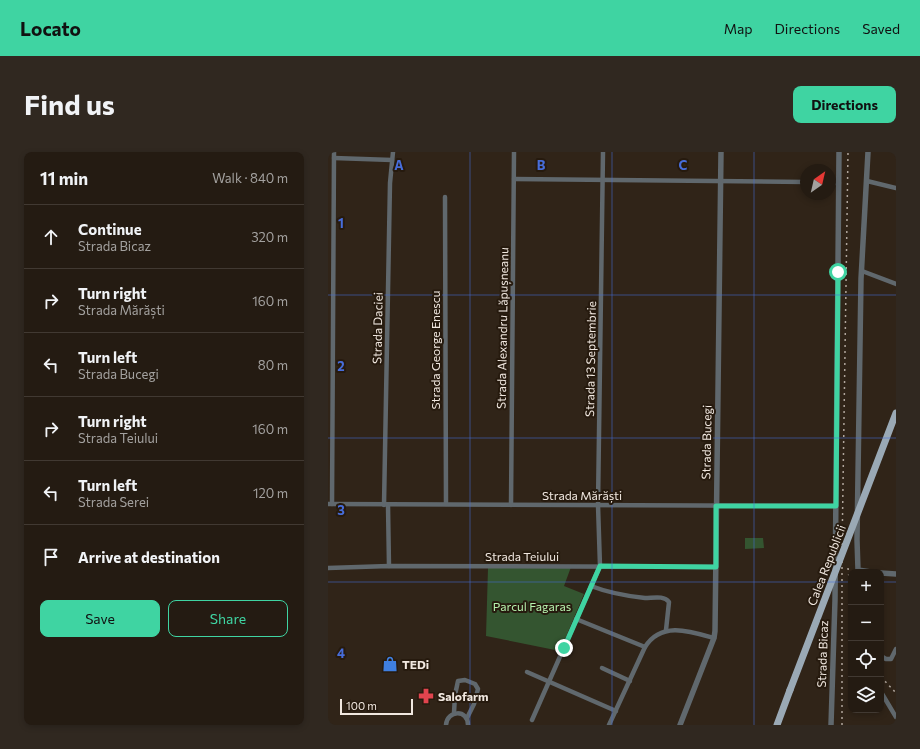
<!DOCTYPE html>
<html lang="en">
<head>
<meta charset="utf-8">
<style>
	:root { --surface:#241b12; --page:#302820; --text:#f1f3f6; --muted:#a3a19f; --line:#413932; --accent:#3fd4a2 }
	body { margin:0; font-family:Commissioner,sans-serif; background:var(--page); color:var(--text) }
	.controls { position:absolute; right:12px; bottom:12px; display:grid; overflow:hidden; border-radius:8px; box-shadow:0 2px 6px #0003 }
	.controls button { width:36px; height:36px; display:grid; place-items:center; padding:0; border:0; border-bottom:1px solid var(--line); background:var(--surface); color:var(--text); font:20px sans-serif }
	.compass { position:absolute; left:472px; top:12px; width:36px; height:36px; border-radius:50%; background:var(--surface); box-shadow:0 2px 6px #0003; rotate:34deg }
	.scale { position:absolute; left:12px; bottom:10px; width:73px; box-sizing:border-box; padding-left:4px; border:2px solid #f1e8e0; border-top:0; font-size:11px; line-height:14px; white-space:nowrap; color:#f1e8e0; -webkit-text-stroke:3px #261a0e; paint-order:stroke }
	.stop { position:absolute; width:12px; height:12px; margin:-9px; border:3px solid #3fd4a2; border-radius:50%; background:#fff }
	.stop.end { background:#3fd4a2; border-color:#fff; box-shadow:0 1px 4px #0008 }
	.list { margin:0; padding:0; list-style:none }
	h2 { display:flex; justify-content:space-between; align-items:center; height:52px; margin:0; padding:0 16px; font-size:17px }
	h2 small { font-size:13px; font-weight:400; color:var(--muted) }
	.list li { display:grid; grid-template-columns:26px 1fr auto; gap:12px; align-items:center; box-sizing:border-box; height:64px; padding:0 16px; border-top:1px solid var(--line) }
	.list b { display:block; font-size:15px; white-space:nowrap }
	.list p { margin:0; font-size:13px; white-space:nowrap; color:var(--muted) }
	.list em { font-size:13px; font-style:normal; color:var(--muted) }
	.actions { display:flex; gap:8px; padding:12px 16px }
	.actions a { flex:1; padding:9px 0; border:1px solid var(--accent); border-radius:8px; text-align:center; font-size:14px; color:var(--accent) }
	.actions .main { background:var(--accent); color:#111 }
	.icon { flex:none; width:22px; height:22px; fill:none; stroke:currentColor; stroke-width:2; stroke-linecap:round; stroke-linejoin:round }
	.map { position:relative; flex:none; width:568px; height:573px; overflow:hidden; border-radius:8px }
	header { display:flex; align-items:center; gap:24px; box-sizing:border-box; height:56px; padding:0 20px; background:var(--accent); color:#111 }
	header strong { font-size:19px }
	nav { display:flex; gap:22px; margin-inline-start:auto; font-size:14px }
	.intro { display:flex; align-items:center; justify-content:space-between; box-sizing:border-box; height:96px; padding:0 24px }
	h1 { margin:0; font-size:28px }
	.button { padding:10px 18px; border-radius:8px; background:var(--accent); color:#111; font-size:14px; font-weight:700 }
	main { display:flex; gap:24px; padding:0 24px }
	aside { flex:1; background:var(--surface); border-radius:8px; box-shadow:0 2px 6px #0003 }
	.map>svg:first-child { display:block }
</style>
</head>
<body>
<header>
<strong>Locato</strong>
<nav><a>Map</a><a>Directions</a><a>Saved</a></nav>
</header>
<div class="intro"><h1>Find us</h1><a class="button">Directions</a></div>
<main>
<aside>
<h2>11 min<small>Walk · 840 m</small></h2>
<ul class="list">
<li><svg class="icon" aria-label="ahead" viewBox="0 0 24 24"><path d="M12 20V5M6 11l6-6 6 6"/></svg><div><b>Continue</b><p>Strada Bicaz</p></div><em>320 m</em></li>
<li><svg class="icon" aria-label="right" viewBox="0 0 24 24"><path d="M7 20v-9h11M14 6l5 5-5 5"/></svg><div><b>Turn right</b><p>Strada Mărăști</p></div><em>160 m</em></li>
<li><svg class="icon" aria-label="left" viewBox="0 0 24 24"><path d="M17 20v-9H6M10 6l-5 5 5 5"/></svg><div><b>Turn left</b><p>Strada Bucegi</p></div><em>80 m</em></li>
<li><svg class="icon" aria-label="right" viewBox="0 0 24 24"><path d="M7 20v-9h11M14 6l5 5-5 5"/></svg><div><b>Turn right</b><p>Strada Teiului</p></div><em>160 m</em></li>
<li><svg class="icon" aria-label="left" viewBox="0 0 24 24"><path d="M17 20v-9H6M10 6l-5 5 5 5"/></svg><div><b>Turn left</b><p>Strada Serei</p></div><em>120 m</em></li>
<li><svg class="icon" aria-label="arrive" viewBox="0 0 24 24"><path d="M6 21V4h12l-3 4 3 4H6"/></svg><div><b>Arrive at destination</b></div></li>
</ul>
<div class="actions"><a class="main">Save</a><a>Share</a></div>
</aside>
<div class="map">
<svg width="568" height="573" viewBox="0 0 568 573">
	<rect width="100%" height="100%" fill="#302418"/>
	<g fill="#345530">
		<polygon points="417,386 435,386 436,396 417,397"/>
		<polygon points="243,415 236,434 256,442 232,499 158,484 160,416"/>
	</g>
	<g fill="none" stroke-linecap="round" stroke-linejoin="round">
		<g stroke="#60686d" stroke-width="4.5">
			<polyline points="6,6 64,8"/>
			<polyline points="186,27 478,30"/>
			<polyline points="539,29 568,36"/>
			<polyline points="502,31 511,31"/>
			<polyline points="117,45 118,352"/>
			<polyline points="534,119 568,132"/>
			<polyline points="0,352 508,354"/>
			<polyline points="4,352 6,0"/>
			<polyline points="56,353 62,31 65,0"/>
			<polyline points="60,353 61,414"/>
			<polyline points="183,353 186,0"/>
			<polyline points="0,416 61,414 388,415"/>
			<path d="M 263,434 C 281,441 298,444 317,446 C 325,446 336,443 341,450 L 338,478"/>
			<polyline points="248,467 317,495"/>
			<polyline points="553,504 558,507 563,507 568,497"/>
			<polyline points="274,516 302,529"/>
			<polyline points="199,520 288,559"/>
			<polyline points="553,540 568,565"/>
			<polyline points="126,561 127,543 130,529 137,528 147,532 150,537 146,552 139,566"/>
			<polyline points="204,568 272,414 270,353 275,0"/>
			<path d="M 118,573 C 119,558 140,557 140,573"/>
			<path d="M 281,573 L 317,495 C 333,469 362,479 386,486"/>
		</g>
		<g stroke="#60686d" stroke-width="5.5">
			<polyline points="540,0 533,127 529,388 530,418 543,420"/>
			<polyline points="553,421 568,422"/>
			<polyline points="352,573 386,486 387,479 393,0"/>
			<polyline points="503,573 507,448 511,0"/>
		</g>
		<polyline stroke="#9aa9b5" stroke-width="7" points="449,573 462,538"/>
		<g stroke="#b0a69d" stroke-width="1.5" stroke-dasharray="2 4" stroke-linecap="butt">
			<polyline points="520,416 523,446"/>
			<polyline points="553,525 568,541"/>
			<polyline points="514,573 514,400 520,0"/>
		</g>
		<polyline stroke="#9aa9b5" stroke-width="7" points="462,538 568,261"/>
	</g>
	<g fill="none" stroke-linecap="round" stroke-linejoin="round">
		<polyline stroke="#3fd4a2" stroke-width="5" points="236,496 272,414 388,415 388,354 508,354 510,120"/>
	</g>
	<path fill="none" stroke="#476dda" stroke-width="1" stroke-opacity="0.55" d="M 142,0 L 142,573M 284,0 L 284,573M 426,0 L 426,573M 0,143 L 568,143M 0,286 L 568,286M 0,430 L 523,430M 553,430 L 568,430"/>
	<defs>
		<g id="shop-bare" transform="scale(1.2)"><path d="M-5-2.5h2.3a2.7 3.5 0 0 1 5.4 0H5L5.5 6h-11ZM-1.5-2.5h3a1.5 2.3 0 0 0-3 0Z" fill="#3f7fe0" stroke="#261a0e" stroke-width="2.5" paint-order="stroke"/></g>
		<g id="pharmacy-bare" transform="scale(1.2)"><path d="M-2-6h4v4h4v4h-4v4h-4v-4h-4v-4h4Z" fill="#e0444e" stroke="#261a0e" stroke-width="2.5" paint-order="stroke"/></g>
	</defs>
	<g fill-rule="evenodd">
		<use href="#shop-bare" x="62" y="512"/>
		<use href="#pharmacy-bare" x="98" y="544"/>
	</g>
	<g text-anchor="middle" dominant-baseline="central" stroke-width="4" stroke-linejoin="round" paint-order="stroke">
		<g font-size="12" fill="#f1e8e0" stroke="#261a0e">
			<text transform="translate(49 176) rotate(-89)">Strada Daciei</text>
			<text transform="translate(174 176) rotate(-89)">Strada Alexandru Lăpușneanu</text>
			<text transform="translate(107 198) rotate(-90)">Strada George Enescu</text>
			<text transform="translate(262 207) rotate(-89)">Strada 13 Septembrie</text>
			<text transform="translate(378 290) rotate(-89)">Strada Bucegi</text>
			<text x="254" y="343">Strada Mărăști</text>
			<text x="194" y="404">Strada Teiului</text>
			<text transform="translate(498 413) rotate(-69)">Calea Republicii</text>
			<text transform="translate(494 502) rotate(-88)">Strada Bicaz</text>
		</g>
		<g font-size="12" fill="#b6f2ae" stroke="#261a0e">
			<text x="204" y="454">Parcul Fagaras</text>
		</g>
		<g font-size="12" font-weight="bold" fill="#f1e8e0" stroke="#261a0e" text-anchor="start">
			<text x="74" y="512">TEDi</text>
			<text x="110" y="544">Salofarm</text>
		</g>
	</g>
	<g font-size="13" text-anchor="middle" font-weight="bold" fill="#476dda" stroke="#261a0e" stroke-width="4" stroke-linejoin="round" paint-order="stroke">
		<text x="71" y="18">A</text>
		<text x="213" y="18">B</text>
		<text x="355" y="18">C</text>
		<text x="13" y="76">1</text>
		<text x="13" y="219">2</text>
		<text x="13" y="363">3</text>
		<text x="13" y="506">4</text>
	</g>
</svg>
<div class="controls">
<button>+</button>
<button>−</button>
<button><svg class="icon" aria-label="locate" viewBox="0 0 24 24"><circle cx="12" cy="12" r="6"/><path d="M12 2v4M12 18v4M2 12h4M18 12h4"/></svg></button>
<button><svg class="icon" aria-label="layers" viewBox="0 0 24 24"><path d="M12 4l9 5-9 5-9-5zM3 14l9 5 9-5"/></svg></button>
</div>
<svg class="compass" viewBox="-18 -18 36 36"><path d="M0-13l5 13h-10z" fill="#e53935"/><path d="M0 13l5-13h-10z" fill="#a3a19f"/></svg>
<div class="scale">100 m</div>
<div class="stop" style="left:510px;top:120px"></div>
<div class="stop end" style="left:236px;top:496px"></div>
</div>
</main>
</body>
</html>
